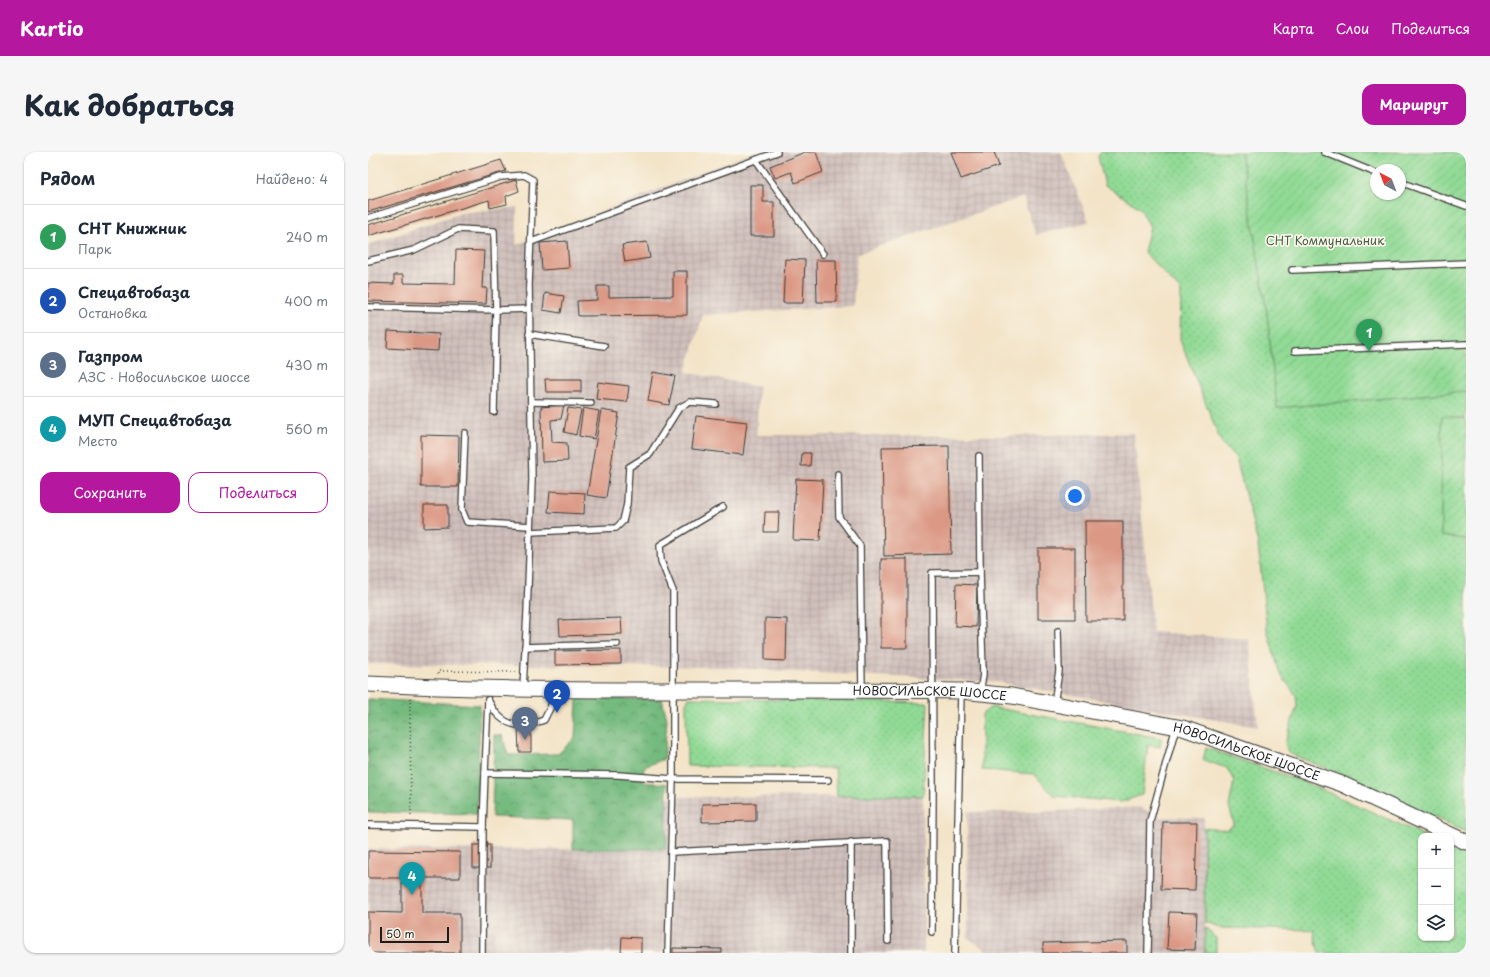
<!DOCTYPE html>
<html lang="ru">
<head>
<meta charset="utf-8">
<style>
	:root { --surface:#fff; --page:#f6f6f7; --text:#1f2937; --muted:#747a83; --line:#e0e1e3; --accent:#b5179e }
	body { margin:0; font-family:"Playpen Sans",sans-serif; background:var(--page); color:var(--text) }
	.controls { position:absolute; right:12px; bottom:12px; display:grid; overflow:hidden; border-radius:8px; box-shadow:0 1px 3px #0004 }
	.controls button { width:36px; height:36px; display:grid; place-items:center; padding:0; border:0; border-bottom:1px solid var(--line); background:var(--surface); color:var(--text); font:20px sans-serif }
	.compass { position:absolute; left:1002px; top:12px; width:36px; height:36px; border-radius:50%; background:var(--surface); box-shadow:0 1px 3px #0004; rotate:318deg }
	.scale { position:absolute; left:12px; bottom:10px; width:69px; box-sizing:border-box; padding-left:4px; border:2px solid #1c1c1c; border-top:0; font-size:11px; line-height:14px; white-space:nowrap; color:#1c1c1c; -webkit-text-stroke:3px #fbf7ec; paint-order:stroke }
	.you { position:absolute; left:707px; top:344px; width:14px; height:14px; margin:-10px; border:3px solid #fff; border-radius:50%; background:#1a73e8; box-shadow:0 0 0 6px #1a73e833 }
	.badge { display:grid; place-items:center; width:26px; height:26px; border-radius:50%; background:var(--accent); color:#fff; font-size:13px; font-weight:700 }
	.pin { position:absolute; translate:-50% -33px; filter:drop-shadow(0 1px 2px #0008) }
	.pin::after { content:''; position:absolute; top:21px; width:14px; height:12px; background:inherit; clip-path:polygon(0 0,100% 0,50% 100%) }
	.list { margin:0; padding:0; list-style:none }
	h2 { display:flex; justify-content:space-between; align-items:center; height:52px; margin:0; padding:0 16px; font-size:17px }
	h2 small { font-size:13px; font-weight:400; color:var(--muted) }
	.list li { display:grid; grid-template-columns:26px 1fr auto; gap:12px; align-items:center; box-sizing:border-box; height:64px; padding:0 16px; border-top:1px solid var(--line) }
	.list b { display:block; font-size:15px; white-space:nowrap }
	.list p { margin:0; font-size:13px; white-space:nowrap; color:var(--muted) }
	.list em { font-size:13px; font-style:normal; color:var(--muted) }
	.actions { display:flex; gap:8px; padding:12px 16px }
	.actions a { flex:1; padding:9px 0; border:1px solid var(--accent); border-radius:12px; text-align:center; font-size:14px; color:var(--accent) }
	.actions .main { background:var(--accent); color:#fff }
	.icon { flex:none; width:22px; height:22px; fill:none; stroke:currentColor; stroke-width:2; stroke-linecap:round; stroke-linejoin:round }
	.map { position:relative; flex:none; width:1098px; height:801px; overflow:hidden; border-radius:12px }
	header { display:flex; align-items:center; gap:24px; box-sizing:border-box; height:56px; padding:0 20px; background:var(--accent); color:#fff }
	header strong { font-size:19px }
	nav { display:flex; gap:22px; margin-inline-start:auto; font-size:14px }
	.intro { display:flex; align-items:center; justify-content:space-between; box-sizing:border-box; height:96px; padding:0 24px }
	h1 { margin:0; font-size:28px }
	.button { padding:10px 18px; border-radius:12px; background:var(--accent); color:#fff; font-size:14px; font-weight:700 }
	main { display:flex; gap:24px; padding:0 24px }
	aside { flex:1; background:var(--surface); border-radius:12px; box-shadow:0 1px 3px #0004 }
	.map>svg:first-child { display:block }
</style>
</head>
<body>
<header>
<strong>Kartio</strong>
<nav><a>Карта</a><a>Слои</a><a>Поделиться</a></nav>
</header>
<div class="intro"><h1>Как добраться</h1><a class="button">Маршрут</a></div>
<main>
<aside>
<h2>Рядом<small>Найдено: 4</small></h2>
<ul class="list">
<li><span class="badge" style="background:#2e9e5b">1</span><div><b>СНТ Книжник</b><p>Парк</p></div><em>240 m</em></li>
<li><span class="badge" style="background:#1a4fb4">2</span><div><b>Спецавтобаза</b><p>Остановка</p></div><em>400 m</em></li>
<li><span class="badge" style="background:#5c6f8a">3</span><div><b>Газпром</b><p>АЗС · Новосильское шоссе</p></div><em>430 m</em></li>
<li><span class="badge" style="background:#0f9aa8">4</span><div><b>МУП Спецавтобаза</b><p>Место</p></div><em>560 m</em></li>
</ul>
<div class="actions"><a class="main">Сохранить</a><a>Поделиться</a></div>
</aside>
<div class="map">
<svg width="1098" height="801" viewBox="0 0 1098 801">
	<defs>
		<pattern id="industrial-grid" width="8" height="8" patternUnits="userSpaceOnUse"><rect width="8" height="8" fill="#d0c0bc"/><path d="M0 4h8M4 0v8" fill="none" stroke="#b2a4a1"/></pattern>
		<pattern id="grass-dots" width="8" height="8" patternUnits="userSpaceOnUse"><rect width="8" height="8" fill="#91da95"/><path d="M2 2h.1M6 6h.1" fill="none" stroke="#7cba80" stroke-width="1.8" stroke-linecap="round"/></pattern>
		<pattern id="forest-crowns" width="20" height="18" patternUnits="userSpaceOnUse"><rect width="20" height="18" fill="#74ba7e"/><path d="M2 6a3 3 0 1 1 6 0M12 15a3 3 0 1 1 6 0" fill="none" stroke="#5e9666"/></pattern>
		<pattern id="garden-furrows" width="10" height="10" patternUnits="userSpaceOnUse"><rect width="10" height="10" fill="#91da95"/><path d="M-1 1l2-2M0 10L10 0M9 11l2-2" fill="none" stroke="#7cba80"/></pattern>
	</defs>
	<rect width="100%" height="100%" fill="#fbf7ec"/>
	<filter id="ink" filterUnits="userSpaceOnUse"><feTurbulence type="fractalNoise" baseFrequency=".025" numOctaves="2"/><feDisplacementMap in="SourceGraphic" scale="8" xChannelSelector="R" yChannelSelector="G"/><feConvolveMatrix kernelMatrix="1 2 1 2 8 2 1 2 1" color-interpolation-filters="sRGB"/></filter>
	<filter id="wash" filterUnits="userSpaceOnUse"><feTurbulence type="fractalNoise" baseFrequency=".012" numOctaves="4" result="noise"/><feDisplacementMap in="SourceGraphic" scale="16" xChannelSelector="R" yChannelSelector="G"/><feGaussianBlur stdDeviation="0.9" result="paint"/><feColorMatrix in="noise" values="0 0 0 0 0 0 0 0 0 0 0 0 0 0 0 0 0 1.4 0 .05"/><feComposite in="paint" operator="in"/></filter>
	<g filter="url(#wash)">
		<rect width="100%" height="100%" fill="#f3e4c8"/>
		<g fill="url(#industrial-grid)">
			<polygon points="387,0 693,0 721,70 668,83 655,45 489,102 485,154 335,163 318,220 391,235 388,283 639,284 766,281 785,480 881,487 890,575 629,530 429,520 359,515 0,512 0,93 93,61 149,55 148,93"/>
			<polygon points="555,644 556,801 0,801 0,697 297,697 299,645"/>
			<polygon points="771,655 792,665 836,666 837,801 623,801 600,786 599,660 668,660"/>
		</g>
		<g fill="url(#grass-dots)" stroke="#567b58">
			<polygon points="733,0 873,0 899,162 909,256 1098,239 1098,266 1074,265 1073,384 1098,387 1098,680 1003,634 920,601 917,591 929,554 928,543 912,522 899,478 890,392 868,306 854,292 812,188 813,139 776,100 782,75 772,56 737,33 730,5"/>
			<polygon points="321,546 560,551 555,644 469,644 467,616 319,614 318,551"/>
			<polygon points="623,555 793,586 792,595 780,593 774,643 753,650 686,644 666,622 614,618 614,562"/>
			<polygon points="838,596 939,631 1058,684 1053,684 1053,786 1083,786 1083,695 1098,703 1098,801 951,801 945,778 851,776 837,771 836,676 859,678 866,672 861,654 866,629 859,616 835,608"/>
			<polygon points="837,776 848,786 848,801 837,801"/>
		</g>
		<g fill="url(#forest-crowns)" stroke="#486b4d">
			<polygon points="0,547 112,553 109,662 0,660"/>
			<polygon points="209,547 294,547 299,567 296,607 276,615 275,630 299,632 298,697 205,697 205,668 124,665 126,583 134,583 140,603 190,602 207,586"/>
		</g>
		<g fill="url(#garden-furrows)" stroke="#567b58" fill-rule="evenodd">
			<path d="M 873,0 L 1098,0 L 1098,239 L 909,256 L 899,162 ZM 1008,18 L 1032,18 L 1032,42 L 1008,42 Z"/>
			<polygon points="1074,264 1098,267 1098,387 1073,384"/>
		</g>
		<g id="blocks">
			<g fill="#db9985">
				<polygon points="437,0 448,0 455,20 427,31 423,20 407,26 402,14"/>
				<polygon points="583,0 626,0 631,14 593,27"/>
				<polygon points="133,8 138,19 0,60 0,49"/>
				<polygon points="148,28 151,39 138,44 139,52 122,56 121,48 0,84 0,73"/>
				<polygon points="382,33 395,33 395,50 406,50 406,84 382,84"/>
				<polygon points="199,89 201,116 174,118 172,91"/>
				<polygon points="279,90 282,106 257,110 254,93"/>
				<polygon points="88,98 116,99 114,136 119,136 118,152 0,149 0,131 26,132 26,123 35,123 35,131 87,132"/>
				<polygon points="417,107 437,108 435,151 415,151"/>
				<polygon points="448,108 468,108 469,150 449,150"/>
				<polygon points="305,119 319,119 319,163 210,164 209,149 229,148 229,134 241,134 241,145 305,144"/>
				<polygon points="177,141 196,144 193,161 175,158"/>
				<polygon points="20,179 71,182 70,199 19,196"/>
				<polygon points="285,220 307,224 301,253 280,249"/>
				<polygon points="177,227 213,227 213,240 178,240"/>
				<polygon points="230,230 261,234 259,250 228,247"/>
				<polygon points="196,253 193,267 183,268 184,290 199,291 200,309 174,310 173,255"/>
				<polygon points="200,256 213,258 208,283 196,280"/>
				<polygon points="215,256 231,259 226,287 211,284"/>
				<polygon points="233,258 251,261 238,346 219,343"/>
				<polygon points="328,264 379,270 375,303 324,297"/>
				<polygon points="53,283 91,284 90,335 53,335"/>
				<polygon points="581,294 583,402 516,404 514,295"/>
				<polygon points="434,301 443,301 442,314 433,314"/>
				<polygon points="428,327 455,328 452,389 425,388"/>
				<polygon points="182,339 217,341 216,362 180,360"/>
				<polygon points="56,353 80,353 80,375 56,376"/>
				<polygon points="397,360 411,360 410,380 396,380"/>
				<polygon points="717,369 755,369 755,469 718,469"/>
				<rect x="670" y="396" width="37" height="71"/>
				<rect x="513" y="407" width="26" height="89"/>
				<polygon points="588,432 609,433 608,475 587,474"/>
				<polygon points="253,466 254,482 192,484 191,468"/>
				<polygon points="397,466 419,467 418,509 397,508"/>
				<polygon points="253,498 253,512 187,513 187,499"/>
				<polygon points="163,575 163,600 151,600 150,576"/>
				<polygon points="388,651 388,669 334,670 334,652"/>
				<polygon points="795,670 829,670 827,738 793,737"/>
				<rect x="105" y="693" width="17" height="23"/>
				<polygon points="0,699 92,700 92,726 54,726 54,761 92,761 92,801 0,801 0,760 34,761 34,726 0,726"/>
				<polygon points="801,760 829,761 827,798 799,797"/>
				<polygon points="254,785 273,786 273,801 253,801"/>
				<polygon points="759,789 759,801 675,801 675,791"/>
				<polygon points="305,796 354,797 354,801 305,801"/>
			</g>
		</g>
	</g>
	<g filter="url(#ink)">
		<use href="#blocks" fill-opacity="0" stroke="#3c3a36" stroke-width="1"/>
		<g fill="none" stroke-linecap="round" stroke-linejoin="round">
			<g stroke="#3c3a36" stroke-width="8">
				<g id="lane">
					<polyline points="956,0 1008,21"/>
					<polyline points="388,8 455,102"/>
					<polyline points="1032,30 1098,54"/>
					<polyline points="0,66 133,25 156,23 165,28 161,132 164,328 159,461 155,536"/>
					<polyline points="163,90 409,0"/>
					<polyline points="0,109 46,98 90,77 126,79 128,158 0,155"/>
					<polyline points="924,118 1098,111"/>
					<polyline points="161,182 236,194"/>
					<polyline points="927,199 1098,192"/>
					<polyline points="163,250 223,251"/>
					<polyline points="126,260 128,158 161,157"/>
					<polyline points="97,281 94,358 99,370 162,374"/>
					<polyline points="611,304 612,420"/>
					<polyline points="470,322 471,365 492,394 494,538"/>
					<polyline points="162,380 248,376 255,369 259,352 261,315 282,302 311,256 322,250 348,252"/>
					<polyline points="157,495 249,492"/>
					<path d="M 120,548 C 123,553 126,560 131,564 C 144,577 160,574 176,568 L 183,554 L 185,539"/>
					<polyline points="686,552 691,519 690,479"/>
					<polyline points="117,621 120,548"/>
					<polyline points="0,673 115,675"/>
					<polyline points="483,690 483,801"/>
					<polyline points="304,700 519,689 520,789"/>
					<polyline points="564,780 565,640 564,421 612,420 615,522 612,541"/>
					<polyline points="114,801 115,675 117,621 250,623 305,627 460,628"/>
					<polyline points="300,801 305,627 305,439 293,409 292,393 355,355"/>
					<polyline points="587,801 593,540"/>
					<polyline points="780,801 782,669 808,575"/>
				</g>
			</g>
			<g stroke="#3c3a36" stroke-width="17">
				<g id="secondary">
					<path id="s1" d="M 0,532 C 197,542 395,536 593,539 L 644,544 L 815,576 L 974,632 L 1098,690"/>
				</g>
			</g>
			<g stroke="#3c3a36" stroke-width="1.5" stroke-dasharray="1 3" stroke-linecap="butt">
				<polyline points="70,522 70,519 149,520"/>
				<polyline points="42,546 43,666"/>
			</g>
			<use href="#lane" stroke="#fff" stroke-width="5.5"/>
			<use href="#secondary" stroke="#fff" stroke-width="15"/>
		</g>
	</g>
	<g text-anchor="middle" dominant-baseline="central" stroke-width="3.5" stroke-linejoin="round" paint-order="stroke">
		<g font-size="12" fill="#455e46" stroke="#fbf7ec">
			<text x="957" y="88">СНТ Коммунальник</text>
		</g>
		<g font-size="12" fill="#1c1c1c" stroke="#fbf7ec">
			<text stroke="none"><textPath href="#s1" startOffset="562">НОВОСИЛЬСКОЕ ШОССЕ</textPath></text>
			<text stroke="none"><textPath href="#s1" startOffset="886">НОВОСИЛЬСКОЕ ШОССЕ</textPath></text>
		</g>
	</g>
</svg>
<div class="controls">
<button>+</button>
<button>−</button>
<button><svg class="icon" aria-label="layers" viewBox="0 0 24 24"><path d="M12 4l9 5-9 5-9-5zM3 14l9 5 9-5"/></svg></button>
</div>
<svg class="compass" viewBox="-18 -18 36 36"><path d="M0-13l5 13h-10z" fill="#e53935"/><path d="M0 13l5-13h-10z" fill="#747a83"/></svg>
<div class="scale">50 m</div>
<div class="you"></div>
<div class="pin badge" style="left:1001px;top:200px;background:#2e9e5b">1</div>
<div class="pin badge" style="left:189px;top:561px;background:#1a4fb4">2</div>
<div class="pin badge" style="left:157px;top:588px;background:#5c6f8a">3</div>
<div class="pin badge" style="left:44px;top:743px;background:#0f9aa8">4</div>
</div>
</main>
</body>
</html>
